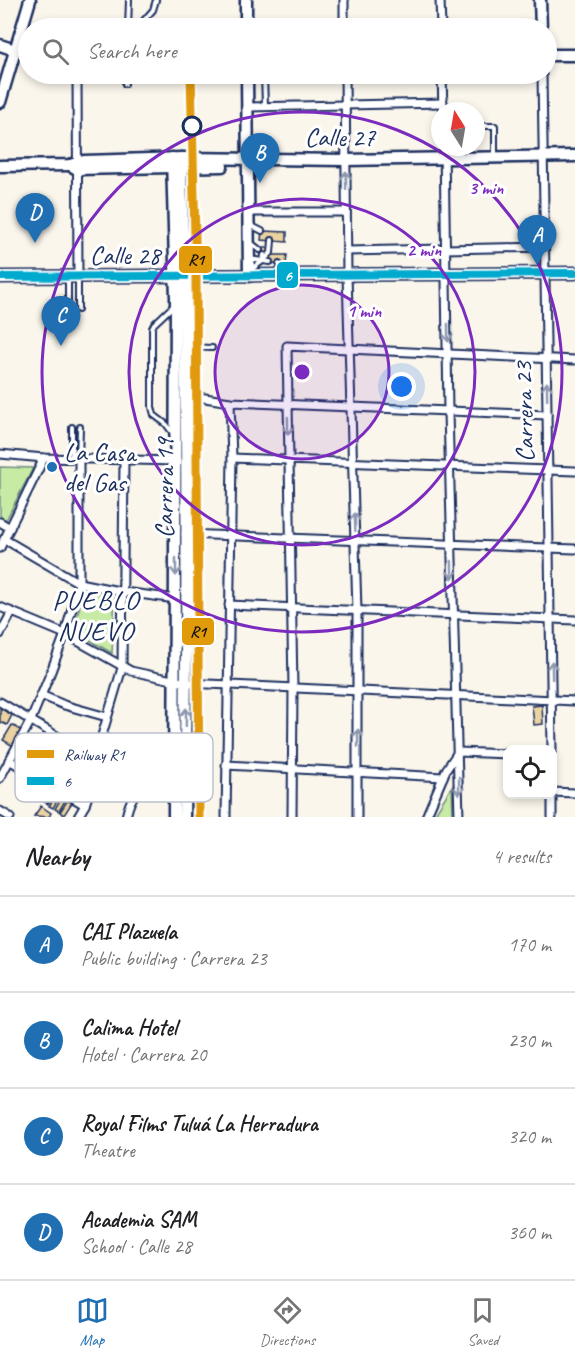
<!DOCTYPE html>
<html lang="en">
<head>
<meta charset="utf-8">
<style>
	:root { --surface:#fff; --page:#f2f2f2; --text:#202124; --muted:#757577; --line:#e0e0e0; --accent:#1f6fb2 }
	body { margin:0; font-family:Caveat,sans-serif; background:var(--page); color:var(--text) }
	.controls { position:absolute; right:18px; bottom:18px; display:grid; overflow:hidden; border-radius:12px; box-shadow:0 3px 9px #0003 }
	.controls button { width:54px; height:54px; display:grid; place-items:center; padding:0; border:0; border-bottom:2px solid var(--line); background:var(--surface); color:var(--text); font:30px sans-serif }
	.compass { position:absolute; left:431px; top:102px; width:54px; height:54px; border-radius:50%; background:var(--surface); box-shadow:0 3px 9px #0003; rotate:349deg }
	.you { position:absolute; left:402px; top:387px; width:21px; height:21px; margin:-15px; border:4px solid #fff; border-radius:50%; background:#1a73e8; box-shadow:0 0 0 9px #1a73e833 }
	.badge { display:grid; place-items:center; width:39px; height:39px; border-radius:50%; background:var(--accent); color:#fff; font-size:20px; font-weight:700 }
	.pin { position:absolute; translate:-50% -50px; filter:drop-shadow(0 2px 3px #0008) }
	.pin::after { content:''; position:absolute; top:32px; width:21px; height:18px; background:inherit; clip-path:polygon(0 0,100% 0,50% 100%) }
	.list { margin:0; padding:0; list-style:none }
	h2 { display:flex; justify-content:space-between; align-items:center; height:78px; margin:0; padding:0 24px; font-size:26px }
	h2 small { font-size:20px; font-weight:400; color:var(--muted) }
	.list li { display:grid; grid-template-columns:39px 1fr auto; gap:18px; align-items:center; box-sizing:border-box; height:96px; padding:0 24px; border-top:2px solid var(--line) }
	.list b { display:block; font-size:22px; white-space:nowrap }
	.list p { margin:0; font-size:20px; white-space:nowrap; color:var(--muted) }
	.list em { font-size:20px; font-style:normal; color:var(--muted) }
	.icon { flex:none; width:33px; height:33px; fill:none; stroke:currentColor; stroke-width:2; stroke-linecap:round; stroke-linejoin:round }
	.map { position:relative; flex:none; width:575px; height:817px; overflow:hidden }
	.search { position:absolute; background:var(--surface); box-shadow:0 3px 9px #0003; left:18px; right:18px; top:18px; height:66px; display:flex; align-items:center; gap:15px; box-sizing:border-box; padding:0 21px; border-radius:33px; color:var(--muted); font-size:22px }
	.sheet { height:462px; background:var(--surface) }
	nav { display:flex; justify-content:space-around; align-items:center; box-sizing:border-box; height:84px; border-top:2px solid var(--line); background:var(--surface); font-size:16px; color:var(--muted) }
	nav a { display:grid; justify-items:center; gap:3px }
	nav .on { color:var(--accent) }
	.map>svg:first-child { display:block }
</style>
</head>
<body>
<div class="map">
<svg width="575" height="817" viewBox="0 0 575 817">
	<rect width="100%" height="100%" fill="#fbf6ec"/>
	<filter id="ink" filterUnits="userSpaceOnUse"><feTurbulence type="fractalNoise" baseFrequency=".0167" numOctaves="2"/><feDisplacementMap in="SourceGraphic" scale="12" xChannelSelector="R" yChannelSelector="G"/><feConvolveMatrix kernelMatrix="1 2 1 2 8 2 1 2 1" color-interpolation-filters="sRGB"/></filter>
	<g filter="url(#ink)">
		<g fill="#c7eba5" stroke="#718d82" stroke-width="1.5">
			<polygon points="0,467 33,468 6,520 0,516"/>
			<polygon points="83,590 115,597 112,653 74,631"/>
			<polygon points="452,786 453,817 433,817"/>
		</g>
		<g fill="#ebd2a1" stroke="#1b2f5e" stroke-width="1.5">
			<polygon points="262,231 287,232 287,242 261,240"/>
			<polygon points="260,248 269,248 269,255 261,255"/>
			<polygon points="270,255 287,255 286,264 270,264"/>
			<polygon points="542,705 543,724 534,725 532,706"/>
			<polygon points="0,708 12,715 7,725 0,722"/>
			<polygon points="12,725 22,731 13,746 3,740"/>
			<polygon points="51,789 56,792 48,804 43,801"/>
			<polygon points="58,792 61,794 53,808 49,806"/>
			<polygon points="63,795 67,797 59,811 55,809"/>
			<polygon points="69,798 73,801 64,815 60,812"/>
			<polygon points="41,806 51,813 49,817 34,816"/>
		</g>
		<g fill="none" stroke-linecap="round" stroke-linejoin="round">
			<g stroke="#1b2f5e" stroke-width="8">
				<g id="lane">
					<polyline points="128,28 129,0"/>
					<polyline points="137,28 153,10 156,0"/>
					<polyline points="264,74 265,106"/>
					<polyline points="125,84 126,74"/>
					<polyline points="476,126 495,126 495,157"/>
					<polyline points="252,226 262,231"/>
					<polyline points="251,243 260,250"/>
					<polyline points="249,259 270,262"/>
					<polyline points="263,261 271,253 272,240"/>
					<polyline points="279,264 287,271"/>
					<polyline points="252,269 263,261 264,255"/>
					<polyline points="78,278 78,310"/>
					<polyline points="68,279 68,310"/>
					<polyline points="186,347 212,348"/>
					<polyline points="72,427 72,459"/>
					<polyline points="172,432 166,424 154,415 152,407 152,328 154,324 172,307"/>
					<polyline points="79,458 80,427"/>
				</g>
			</g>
			<g stroke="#1b2f5e" stroke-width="11">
				<g id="street">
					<polyline points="344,0 344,28"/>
					<polyline points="440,0 441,28"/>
					<polyline points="17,43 28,48"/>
					<polyline points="77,74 78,278"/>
					<polyline points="345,74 347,275 357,611 357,817"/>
					<polyline points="442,74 443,111"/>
					<polyline points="542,74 552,750"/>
					<polyline points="248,107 443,103"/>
					<polyline points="444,147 448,412 459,817"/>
					<polyline points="249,212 346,212"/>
					<polyline points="347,251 545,247"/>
					<polyline points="186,395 230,402 547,415"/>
					<polyline points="0,454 44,458 177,461"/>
					<polyline points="232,458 575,471"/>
					<polyline points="0,522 10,528"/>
					<polyline points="185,534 575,549"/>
					<polyline points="4,539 79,583 124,592 176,599"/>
					<polyline points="0,548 44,458"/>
					<polyline points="229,605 575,620"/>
					<polyline points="0,607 65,634 131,671 186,683 575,701"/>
					<polyline points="0,634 12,612"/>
					<polyline points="41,695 64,705 107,717"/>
					<polyline points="0,702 95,759 175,764"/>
					<polyline points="9,760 85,805"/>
					<polyline points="226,765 443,777"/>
					<polyline points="0,778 31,720 50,674 65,634 79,583 79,459"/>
					<polyline points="552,792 575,793"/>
					<polyline points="0,811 10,817"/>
					<polyline points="78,817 85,805 91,787 95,759 122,668 124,460"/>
					<path d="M 126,817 C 133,784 145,784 175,784"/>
					<polyline points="226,817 232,458 230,402"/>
					<polyline points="292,817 293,688 287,346 575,360"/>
					<polyline points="426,817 446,770 458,752 508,754"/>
					<polyline points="552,817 552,794"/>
				</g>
			</g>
			<g stroke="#1b2f5e" stroke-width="15">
				<g id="secondary">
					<polyline points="246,0 246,28"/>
					<polyline points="540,0 541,28"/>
					<polyline points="0,45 15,50"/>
					<polyline points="546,55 575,55"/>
					<polyline points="247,74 249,276"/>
					<polyline points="0,102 30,0"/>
					<polyline points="172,158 176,298 174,817"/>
					<path d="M 181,158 C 181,208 185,258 185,308 C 187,478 187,647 184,817"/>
					<polyline points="70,165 77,169 222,166"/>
					<polyline points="0,166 70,165 84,161 183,158 346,160 575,156"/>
					<polyline points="0,277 575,273"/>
				</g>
			</g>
			<use href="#lane" stroke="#fff" stroke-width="4"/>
			<use href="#street" stroke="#fff" stroke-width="7"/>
			<use href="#secondary" stroke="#fff" stroke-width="10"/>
			<g stroke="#fff" stroke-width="12">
				<polyline id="bus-1" points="0,277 575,273"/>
			</g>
			<use href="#bus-1" stroke="#00a9ce" stroke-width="8"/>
			<g stroke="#fff" stroke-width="14">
				<polyline id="rail-1" points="191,74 196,277 199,817"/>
			</g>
			<use href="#rail-1" stroke="#e19a09" stroke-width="9"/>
		</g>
		<defs><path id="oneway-shaft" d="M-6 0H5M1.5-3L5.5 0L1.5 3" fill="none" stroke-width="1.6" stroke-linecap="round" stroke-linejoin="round" transform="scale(1.5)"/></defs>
		<g stroke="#8d97ae">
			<use href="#oneway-shaft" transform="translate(346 180) rotate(-91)"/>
			<use href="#oneway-shaft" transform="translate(448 333) rotate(89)"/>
			<use href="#oneway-shaft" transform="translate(547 391) rotate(-91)"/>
			<use href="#oneway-shaft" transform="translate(288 426) rotate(89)"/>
			<use href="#oneway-shaft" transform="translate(355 522) rotate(-92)"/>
			<use href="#oneway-shaft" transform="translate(176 567) rotate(90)"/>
			<use href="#oneway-shaft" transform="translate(452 570) rotate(89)"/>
			<use href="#oneway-shaft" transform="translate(552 670) rotate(-91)"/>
			<use href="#oneway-shaft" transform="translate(186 717) rotate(-89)"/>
			<use href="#oneway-shaft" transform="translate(358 738) rotate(-90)"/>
			<use href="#oneway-shaft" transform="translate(459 786) rotate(90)"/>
		</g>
	</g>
	<circle cx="302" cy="372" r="87" fill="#7b2cbf" fill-opacity=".12"/>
	<g fill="none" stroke="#7b2cbf" stroke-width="3">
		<circle cx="302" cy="372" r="87"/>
		<circle cx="302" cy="372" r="173"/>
		<circle cx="302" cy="372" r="260"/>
	</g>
	<circle fill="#fff" stroke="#1b2f5e" stroke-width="3" cx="192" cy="126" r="9"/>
	<circle fill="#1f6fb2" stroke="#fff" stroke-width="2" cx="52" cy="467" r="6"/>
	<g text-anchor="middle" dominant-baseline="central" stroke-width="6" stroke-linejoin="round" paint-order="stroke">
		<g font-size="26" fill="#1b2f5e" stroke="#fff">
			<text x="340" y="137">Calle 27</text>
			<text x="125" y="255">Calle 28</text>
			<text transform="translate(524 412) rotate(-91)">Carrera 23</text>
			<text transform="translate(164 488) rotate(-90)">Carrera 19</text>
		</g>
		<g font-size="26" fill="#1b2f5e" stroke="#fff" text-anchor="start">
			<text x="64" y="452">La Casa<tspan x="64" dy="30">del Gas</tspan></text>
		</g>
		<g font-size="27" letter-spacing="1.5" fill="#1b2f5e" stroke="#fff">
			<text x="96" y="600">PUEBLO<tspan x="96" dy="31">NUEVO</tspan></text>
		</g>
	</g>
	<rect x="15" y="733" width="198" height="69" rx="9" fill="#fff" stroke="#bbc1cf" stroke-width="1.5"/>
	<rect x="27" y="750" width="27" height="8" fill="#e19a09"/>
	<rect x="27" y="777" width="27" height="8" fill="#00a9ce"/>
	<g font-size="16" fill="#1b2f5e">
		<text x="64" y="760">Railway R1</text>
		<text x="64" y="787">6</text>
	</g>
	<circle cx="302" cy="372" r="9" fill="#7b2cbf" stroke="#fff" stroke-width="3"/>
	<g font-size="18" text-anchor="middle" font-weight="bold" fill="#7b2cbf" stroke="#fff" stroke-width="6" stroke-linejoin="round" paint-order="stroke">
		<text x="486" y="194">3 min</text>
		<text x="424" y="256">2 min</text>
		<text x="364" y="317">1 min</text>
	</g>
	<g stroke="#fff" stroke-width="2">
		<rect x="178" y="245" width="35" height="29" rx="6" fill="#e19a09"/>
		<rect x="276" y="261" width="23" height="28" rx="6" fill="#00a9ce"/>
		<rect x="181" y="617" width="34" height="29" rx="6" fill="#e19a09"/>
	</g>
	<g font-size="16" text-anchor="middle" font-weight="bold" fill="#fff">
		<text x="288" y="281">6</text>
	</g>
	<g font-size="16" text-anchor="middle" font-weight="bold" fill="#111">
		<text x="196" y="265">R1</text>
		<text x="198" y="637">R1</text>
	</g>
</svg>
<div class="controls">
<button><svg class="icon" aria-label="locate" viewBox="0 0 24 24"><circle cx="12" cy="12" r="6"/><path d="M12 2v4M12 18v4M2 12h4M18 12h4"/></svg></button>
</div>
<svg class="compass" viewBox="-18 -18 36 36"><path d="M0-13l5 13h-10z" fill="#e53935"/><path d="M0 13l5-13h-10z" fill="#757577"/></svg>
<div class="you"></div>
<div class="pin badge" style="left:537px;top:265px">A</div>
<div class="pin badge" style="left:260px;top:183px">B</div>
<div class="pin badge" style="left:61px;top:346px">C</div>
<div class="pin badge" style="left:35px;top:243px">D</div>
<div class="search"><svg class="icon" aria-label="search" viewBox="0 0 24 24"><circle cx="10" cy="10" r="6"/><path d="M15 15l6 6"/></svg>Search here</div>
</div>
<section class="sheet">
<h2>Nearby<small>4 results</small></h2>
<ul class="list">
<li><span class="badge">A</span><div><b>CAI Plazuela</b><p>Public building · Carrera 23</p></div><em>170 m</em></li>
<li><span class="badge">B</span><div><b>Calima Hotel</b><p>Hotel · Carrera 20</p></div><em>230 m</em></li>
<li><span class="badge">C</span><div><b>Royal Films Tuluá La Herradura</b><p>Theatre</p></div><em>320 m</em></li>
<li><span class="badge">D</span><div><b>Academia SAM</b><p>School · Calle 28</p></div><em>360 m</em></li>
</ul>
</section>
<nav>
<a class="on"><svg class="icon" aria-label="map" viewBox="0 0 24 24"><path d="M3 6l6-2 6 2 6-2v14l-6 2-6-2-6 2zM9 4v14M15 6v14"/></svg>Map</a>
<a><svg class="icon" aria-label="directions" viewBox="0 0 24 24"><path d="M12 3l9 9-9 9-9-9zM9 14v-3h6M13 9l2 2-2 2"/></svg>Directions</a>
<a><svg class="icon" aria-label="saved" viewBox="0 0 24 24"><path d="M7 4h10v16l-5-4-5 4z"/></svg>Saved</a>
</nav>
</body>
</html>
